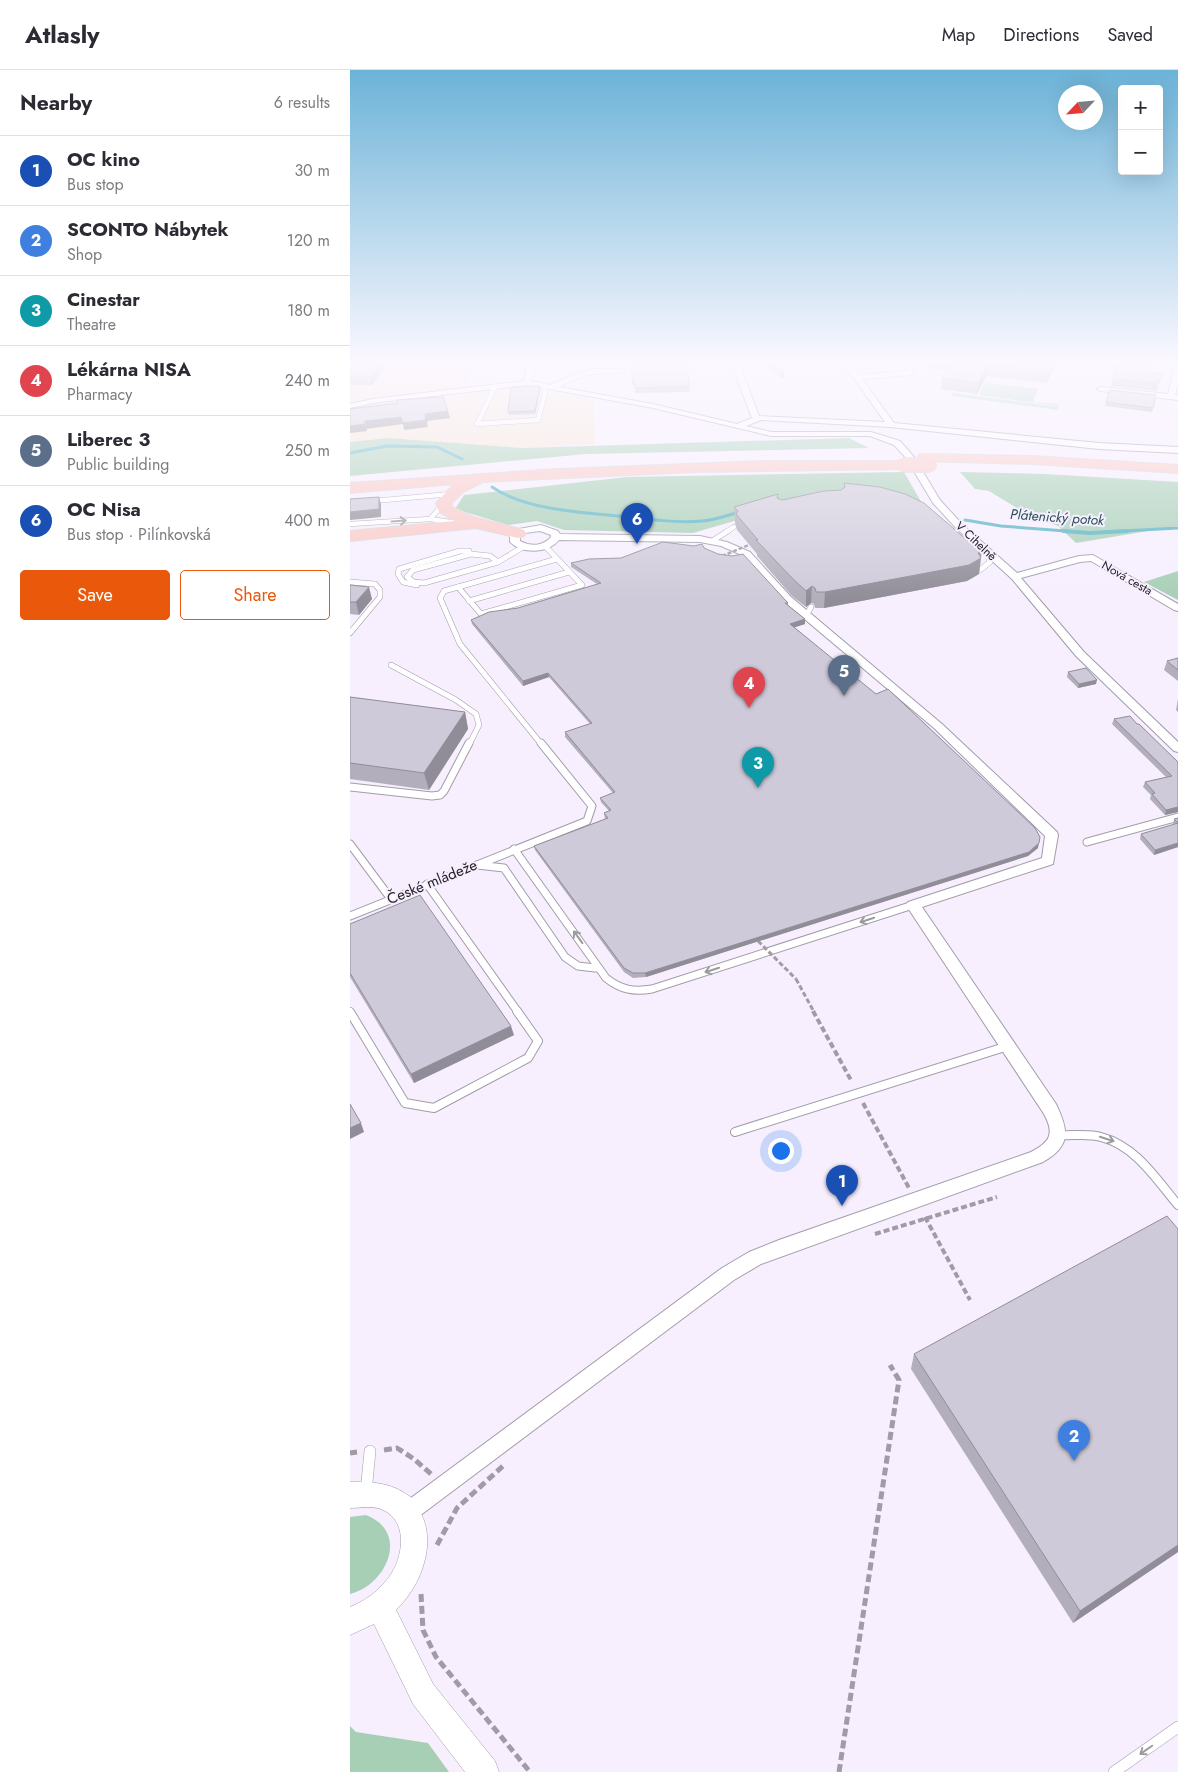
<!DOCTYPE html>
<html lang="en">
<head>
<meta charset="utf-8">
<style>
	:root { --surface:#fff; --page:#f2f2f3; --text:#2b2b33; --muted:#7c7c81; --line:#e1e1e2; --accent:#ea580c }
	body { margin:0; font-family:Jost,sans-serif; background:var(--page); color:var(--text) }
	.controls { position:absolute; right:15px; top:15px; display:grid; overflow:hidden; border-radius:5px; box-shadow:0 5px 20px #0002 }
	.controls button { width:45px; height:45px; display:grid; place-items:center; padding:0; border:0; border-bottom:1px solid var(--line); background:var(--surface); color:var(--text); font:25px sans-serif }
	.compass { position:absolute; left:708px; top:15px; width:45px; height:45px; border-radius:50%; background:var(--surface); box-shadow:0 5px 20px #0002; rotate:244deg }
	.you { position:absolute; left:430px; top:1080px; width:18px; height:18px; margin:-12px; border:4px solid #fff; border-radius:50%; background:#1a73e8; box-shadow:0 0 0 8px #1a73e833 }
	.badge { display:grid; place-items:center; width:32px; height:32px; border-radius:50%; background:var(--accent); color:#fff; font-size:16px; font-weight:700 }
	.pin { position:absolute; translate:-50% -41px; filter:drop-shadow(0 1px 2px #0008) }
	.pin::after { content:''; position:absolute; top:26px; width:18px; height:15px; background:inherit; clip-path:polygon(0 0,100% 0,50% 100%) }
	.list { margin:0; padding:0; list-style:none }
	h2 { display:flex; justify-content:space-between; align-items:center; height:65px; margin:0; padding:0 20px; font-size:21px }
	h2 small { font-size:16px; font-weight:400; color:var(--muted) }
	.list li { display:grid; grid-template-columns:32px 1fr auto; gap:15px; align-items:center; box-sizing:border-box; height:70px; padding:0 20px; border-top:1px solid var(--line) }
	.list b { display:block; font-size:19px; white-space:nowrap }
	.list p { margin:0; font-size:16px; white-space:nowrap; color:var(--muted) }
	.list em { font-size:16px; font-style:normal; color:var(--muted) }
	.actions { display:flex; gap:10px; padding:15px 20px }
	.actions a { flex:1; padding:11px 0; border:1px solid var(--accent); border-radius:5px; text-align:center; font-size:18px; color:var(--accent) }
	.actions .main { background:var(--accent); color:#fff }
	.map { position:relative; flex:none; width:828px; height:1702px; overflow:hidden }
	header { display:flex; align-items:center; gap:30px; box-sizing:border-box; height:70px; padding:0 25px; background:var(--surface); border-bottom:1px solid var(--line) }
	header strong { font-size:24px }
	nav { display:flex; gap:28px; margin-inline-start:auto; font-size:18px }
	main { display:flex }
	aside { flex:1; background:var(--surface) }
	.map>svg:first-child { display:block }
</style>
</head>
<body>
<header>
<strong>Atlasly</strong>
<nav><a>Map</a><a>Directions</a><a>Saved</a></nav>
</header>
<main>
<aside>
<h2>Nearby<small>6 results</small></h2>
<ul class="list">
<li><span class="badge" style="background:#1a4fb4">1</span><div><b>OC kino</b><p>Bus stop</p></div><em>30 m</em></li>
<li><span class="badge" style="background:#3f7fe0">2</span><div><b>SCONTO Nábytek</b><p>Shop</p></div><em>120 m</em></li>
<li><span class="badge" style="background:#0f9aa8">3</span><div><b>Cinestar</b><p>Theatre</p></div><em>180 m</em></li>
<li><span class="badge" style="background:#e0444e">4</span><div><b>Lékárna NISA</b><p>Pharmacy</p></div><em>240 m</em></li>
<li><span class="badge" style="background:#5c6f8a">5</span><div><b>Liberec 3</b><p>Public building</p></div><em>250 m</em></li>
<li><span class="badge" style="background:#1a4fb4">6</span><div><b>OC Nisa</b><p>Bus stop · Pilínkovská</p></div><em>400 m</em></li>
</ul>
<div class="actions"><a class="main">Save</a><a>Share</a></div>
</aside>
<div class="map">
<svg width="828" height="1702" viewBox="0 0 828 1702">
	<rect width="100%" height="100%" fill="#f7effe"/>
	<polygon fill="#f6e6d3" points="0,293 113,293 121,317 182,318 244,330 245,374 172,378 38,368 0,372"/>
	<g fill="#a7cfb5">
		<polygon points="635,313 688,319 683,332 709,334 708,336 629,325"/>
		<polygon points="603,323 709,337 708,340 602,326"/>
		<polygon points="38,368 172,378 499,368 519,378 236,384 0,406 0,372"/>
		<polygon points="554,402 577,442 446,433 343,463 214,460 187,451 158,455 105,439 114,425 277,407"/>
		<polygon points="610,402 695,404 828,412 828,456 726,473 708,456 675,443 639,421 625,419"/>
		<polygon points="828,501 828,530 794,512"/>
		<path d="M 16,1445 C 60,1462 37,1515 0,1524 L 0,1447 Z"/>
		<polygon points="0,1656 6,1662 78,1673 99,1702 0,1702"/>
	</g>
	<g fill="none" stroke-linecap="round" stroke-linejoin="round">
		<g stroke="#53b2c1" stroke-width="3">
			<polyline points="0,383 37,376 87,377 112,389"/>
			<path d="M 142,417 C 177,441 238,443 280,447 C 304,450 328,453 353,451 C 365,450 378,445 390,442"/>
			<polyline points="615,450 651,456 729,462"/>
			<polyline points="755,462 828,458"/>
		</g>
		<polyline stroke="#53b2c1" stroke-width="4" points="713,461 740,463 777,461"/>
		<g stroke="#a39caa" stroke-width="5.5">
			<g id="service-far4">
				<polyline points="145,317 127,354 188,350 195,323 194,316"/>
				<polyline points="23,431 101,424"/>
				<polyline points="80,449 107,453"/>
				<polyline points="0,454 80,449 94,433"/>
				<polyline points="376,462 384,457"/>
			</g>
		</g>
		<g stroke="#a39caa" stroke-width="6">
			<g id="service-far3">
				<polyline points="362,471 378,461"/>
				<polyline points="195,476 232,515 131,544 108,517 207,489"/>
				<polygon points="121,484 140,486 148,492 74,513 64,512 57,507 63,500"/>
				<polyline points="148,492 173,477"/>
				<polyline points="630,500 640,492 637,482"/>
				<polyline points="0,512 25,514 30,520 30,527 0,563"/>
				<polyline points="67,515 53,512 48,504 49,499 110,481 119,481"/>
				<polyline points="108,517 94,521 90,528 110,574 192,675"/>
				<polyline points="119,531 219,502"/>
				<polyline points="457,544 461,537"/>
				<polyline points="41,595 106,630 126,644 129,655 119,675"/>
			</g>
		</g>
		<g stroke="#a39caa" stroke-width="9">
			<g id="service-far2">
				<polyline points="0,717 82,726 90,725 94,721 119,673"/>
				<polyline points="737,772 828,747"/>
				<polyline points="0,774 41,829"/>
				<path d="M 164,779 L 256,908 C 271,920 284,922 302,919 L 563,835"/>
				<polyline points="127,795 154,798 215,887 228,896 245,898"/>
				<polyline points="77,814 168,942"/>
				<polyline points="0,846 237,751 242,736 191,673"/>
			</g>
		</g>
		<g stroke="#a39caa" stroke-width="10">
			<g id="service-far1">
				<polyline points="0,942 55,1033 84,1038 178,988 188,971 167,941"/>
				<polyline points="385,1062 658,976"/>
				<path d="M 709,1065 C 723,1066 738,1063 751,1067 C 786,1076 806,1109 828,1135"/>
			</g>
		</g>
		<g stroke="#a39caa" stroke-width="12">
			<g id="service">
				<polyline points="16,1422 20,1381"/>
				<polyline points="764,1702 828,1657"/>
			</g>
		</g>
		<g stroke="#a39caa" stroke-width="2">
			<g id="minor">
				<path d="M 178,293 L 186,293 L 181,311 L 200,315 L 225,304 L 244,299 L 275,299 L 276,301 C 269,306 253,302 244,304 C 232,306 220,311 209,317 L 303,334 L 387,354 L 402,348 L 381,293 L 389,293 L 409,346 L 535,352 L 493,293 L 501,293 L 509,305 L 556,301 L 557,293 L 565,293 L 563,305 L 512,309 L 544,353 L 749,373 L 828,377 L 828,383 L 749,379 L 541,357 L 411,350 L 396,356 L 421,362 L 521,362 L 550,371 L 564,387 L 590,430 L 612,454 L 667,503 L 729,486 L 743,485 L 828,534 L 828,541 L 824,540 L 741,491 L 730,492 L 671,508 L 734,582 L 828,672 L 828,682 L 824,681 L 726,586 L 662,509 L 606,458 L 583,433 L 556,388 L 544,375 L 520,366 L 421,366 L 303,338 L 177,315 L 23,333 L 0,338 L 0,334 L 23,329 L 174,311 Z"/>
				<polygon points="825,295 828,295 828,313 825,325 828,326 828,330 751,321 747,319 751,317 818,324"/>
				<path d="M 191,455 L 208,461 L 210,464 L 350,466 L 377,472 L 400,482 L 441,527 L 592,654 L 707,762 L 708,765 L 703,794 L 572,837 L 706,1034 C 719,1061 721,1076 693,1092 L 411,1194 L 384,1210 L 64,1450 L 57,1453 L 50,1450 L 47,1443 L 50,1436 L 372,1198 L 399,1182 L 429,1170 L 681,1082 C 700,1072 705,1064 694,1044 L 556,835 L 558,832 L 692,788 L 695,766 L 584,658 L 433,531 L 394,486 L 371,476 L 350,472 L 209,470 C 198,484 172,484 160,472 L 160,466 L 169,459 ZM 190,461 L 201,465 L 201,467 C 193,476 181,477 170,471 L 170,467 L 175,463 Z"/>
			</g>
		</g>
		<g stroke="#a39caa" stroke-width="1">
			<path id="tertiary" d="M 0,1412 C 22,1412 40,1412 59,1426 C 63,1428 66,1434 68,1438 C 89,1471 71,1516 46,1540 L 83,1614 L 145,1691 L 149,1702 L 115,1702 L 63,1634 L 24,1554 L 0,1565 L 0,1537 C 14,1531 25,1524 35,1512 C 53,1493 61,1451 31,1439 C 23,1436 9,1438 0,1438 Z"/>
		</g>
		<g stroke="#d8d7d8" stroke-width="2">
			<g id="trunk">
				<polygon points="574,384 682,386 828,395 828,403 682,394 569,391 567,388 569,385"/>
				<polygon points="414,391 553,391 558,392 560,395 558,398 553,399 345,402 133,412 113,422 102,433 102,437 124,447 174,460 176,463 174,466 168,468 126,458 0,471 0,461 105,451 89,442 86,433 104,414 0,423 0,413 207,399"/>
			</g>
		</g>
		<g stroke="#a19ba6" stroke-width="2" stroke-dasharray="3 1" stroke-linecap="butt">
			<polyline points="722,293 768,298"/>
			<polyline points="796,302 815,304"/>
		</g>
		<polyline stroke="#a19ba6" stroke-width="3" stroke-dasharray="5 2.5" stroke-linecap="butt" points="446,909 464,942"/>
		<g stroke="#a19ba6" stroke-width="4" stroke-dasharray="6 3" stroke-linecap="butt">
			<polyline points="463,941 502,1012"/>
			<polyline points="513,1033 559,1118"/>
			<polyline points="575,1147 620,1230"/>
			<polyline points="525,1164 647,1127"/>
		</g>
		<g stroke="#a19ba6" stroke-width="5" stroke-dasharray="8 4" stroke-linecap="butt">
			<polyline points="34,1380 47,1378 64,1389 81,1404"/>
			<polyline points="0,1383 7,1382"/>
			<polyline points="87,1475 107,1438 154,1395"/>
			<polyline points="71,1524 73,1560 86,1587 180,1702"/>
			<polyline points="489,1702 549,1310 540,1295"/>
		</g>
		<use href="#service-far4" stroke="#fff" stroke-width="4.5"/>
		<use href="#service-far3" stroke="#fff" stroke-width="5"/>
		<use href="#service-far2" stroke="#fff" stroke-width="7"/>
		<use href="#service-far1" stroke="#fff" stroke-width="8"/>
		<use href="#service" stroke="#fff" stroke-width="11"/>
		<use href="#minor" fill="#fff" fill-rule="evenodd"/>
		<use href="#tertiary" fill="#fff" fill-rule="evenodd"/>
		<use href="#trunk" fill="#facac6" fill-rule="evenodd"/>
		<g stroke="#d8d7d8" stroke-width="16" stroke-linecap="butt">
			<polyline id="trunk-bridge" points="553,395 580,395"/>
		</g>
		<polyline stroke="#a19ba6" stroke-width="2.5" stroke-dasharray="4 2" stroke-linecap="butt" points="372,486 399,475"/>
		<polyline stroke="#a19ba6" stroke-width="3" stroke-dasharray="5 2.5" stroke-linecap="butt" points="408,871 446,909"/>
		<use href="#trunk-bridge" stroke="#facac6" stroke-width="14"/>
	</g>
	<g fill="#b2aebb">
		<polygon points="0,293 37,293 22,315 0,315"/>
		<polygon points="276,293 336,293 340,322 285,323 285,315 282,315 282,293"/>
		<polygon points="413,293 429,293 434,301 434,306 432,308"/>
		<polygon points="576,293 705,293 697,313 637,306 638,303 627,324 591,319 592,308 596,301 576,298"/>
		<polygon points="767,293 802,293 800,303 811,304 807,321 761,316"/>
		<polygon points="190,316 190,320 185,344 159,345 158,342"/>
		<polygon points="806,325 802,342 755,336 756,332"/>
		<polygon points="494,413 618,471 632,479 629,504 617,511 474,538 465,538 464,534 461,533 456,537 442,526 407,486 407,484 387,460 386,455 385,453 384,437 428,424 428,428 432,430 491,420 494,418"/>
		<polygon points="354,478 438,533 438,535 455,554 444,557 688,778 678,786 296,907 283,908 274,902 185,780 184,776 255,749 254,743 259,741 251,732 250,728 263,723 215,667 215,662 240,654 199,607 173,616 122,554 121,550 168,538 247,514 221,497 221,493 271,488"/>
		<polygon points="0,515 22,529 9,545 0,544"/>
		<polygon points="828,588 828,611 814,600 817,591"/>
		<polygon points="718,602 746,614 728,618 717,607"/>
		<polygon points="0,627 115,642 118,659 79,720 0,709"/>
		<polygon points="828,629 828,642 826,640"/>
		<polygon points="764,649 787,654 828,692 828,742 815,745 800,729 801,725 793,717 795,712 816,707 762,654"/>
		<polygon points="828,748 828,777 804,785 790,769 791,764 823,755 823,754 824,749"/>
		<polygon points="0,854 164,965 64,1013 0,907"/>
		<polygon points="564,1284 828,1482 723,1553 561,1299"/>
	</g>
	<g fill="#918d98">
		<polygon points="30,293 37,293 22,315 20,307"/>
		<polygon points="639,293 642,293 639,295 638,303 627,324 628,313"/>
		<polygon points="703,293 705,293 697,313 699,302"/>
		<polygon points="434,301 434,306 432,308 432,303"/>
		<polygon points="190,316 190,320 185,344 185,341"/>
		<polygon points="98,341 100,348 77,351 78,357 54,360 53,354 16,359 15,351"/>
		<polygon points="15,354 17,361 0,363 0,356"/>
		<polygon points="29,427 31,434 31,447 0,450 0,442"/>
		<polygon points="632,479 629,504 617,511 474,538 475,522 628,483"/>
		<polygon points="462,516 461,533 456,537 456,521"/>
		<polygon points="19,517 22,529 9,545 6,532"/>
		<polygon points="455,549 455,554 440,559 440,554"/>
		<polygon points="198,603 199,607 173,616 173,611"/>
		<polygon points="747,610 746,614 728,618 729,614"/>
		<polygon points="115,642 118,659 79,720 74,703"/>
		<polygon points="828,737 828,742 815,745 816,740"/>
		<polygon points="689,773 688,778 678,786 296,907 295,903"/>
		<polygon points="828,773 828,777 804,785 805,780"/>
		<polygon points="161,956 164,965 64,1013 61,1004"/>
		<polygon points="11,1053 14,1062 0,1069 0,1058"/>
		<polygon points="828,1475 828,1482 723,1553 730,1541"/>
	</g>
	<g fill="#cfcad9" stroke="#918d98">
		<polygon points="0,293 30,293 20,307 0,307"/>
		<polygon points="282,293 336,293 340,316 285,318 284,310 282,310"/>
		<polygon points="419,293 429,293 434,301 432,303"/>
		<polygon points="601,293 639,293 628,313 592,308"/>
		<polygon points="640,293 703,293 699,302 639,295"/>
		<polygon points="767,293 802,293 799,303 811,304 809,313 763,309"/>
		<polygon points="190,316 185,341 158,342 161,317"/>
		<polygon points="760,320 806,325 803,338 756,332"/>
		<polygon points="93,327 98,341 75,344 76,350 53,353 51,347 15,351 15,354 0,356 0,339 48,333 47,330"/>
		<polygon points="494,413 530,417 555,424 574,433 618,471 622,470 632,479 628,483 631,488 619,495 475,522 466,522 465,518 462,516 456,521 443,509 406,470 408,470 386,444 388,441 384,437 428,424 427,428 432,430 474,421 491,420 495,417"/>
		<polygon points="29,427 29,439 0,442 0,429"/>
		<polygon points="313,472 344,476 352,474 354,478 368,484 382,486 393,484 438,533 435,533 455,549 440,554 526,624 538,619 685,758 690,767 689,773 679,782 295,903 283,903 274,898 184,776 258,748 254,743 261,740 250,728 265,722 215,662 242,653 198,603 173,611 121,550 139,542 168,538 251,513 221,493 239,489 271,488"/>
		<polygon points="0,515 19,517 6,532 0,532"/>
		<polygon points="828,588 828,600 817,591"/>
		<polygon points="736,598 747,610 729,614 718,602"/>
		<polygon points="0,627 115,642 74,703 0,693"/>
		<polygon points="780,646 787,654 789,654 828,692 828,737 816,740 802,724 805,723 795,712 822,706 764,649"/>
		<polygon points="828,748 828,753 824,749"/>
		<polygon points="828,753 828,773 805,780 791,764"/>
		<polygon points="70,825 161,956 61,1004 0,903 0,854"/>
		<polygon points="0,1034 11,1053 0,1058"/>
		<polygon points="817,1146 828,1159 828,1475 730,1541 564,1284"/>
	</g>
	<defs><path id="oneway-shaft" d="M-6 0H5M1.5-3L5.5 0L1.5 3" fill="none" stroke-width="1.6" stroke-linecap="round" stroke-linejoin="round" transform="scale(1.25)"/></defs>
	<g stroke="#9c9b9e">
		<use href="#oneway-shaft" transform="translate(49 451) rotate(-4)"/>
		<use href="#oneway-shaft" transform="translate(517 850) rotate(162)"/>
		<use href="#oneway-shaft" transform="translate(228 867) rotate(-126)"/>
		<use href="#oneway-shaft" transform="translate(362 900) rotate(162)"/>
		<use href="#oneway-shaft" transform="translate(757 1069) rotate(18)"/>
		<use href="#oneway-shaft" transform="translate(796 1680) rotate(145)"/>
	</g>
	<linearGradient id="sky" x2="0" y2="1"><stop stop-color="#6cb3d8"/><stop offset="0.55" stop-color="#fbf8ff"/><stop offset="1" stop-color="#fbf8ff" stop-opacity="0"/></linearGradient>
	<rect width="828" height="531" fill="url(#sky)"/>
	<g text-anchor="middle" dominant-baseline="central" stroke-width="4" stroke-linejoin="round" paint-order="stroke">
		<g font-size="12" fill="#242127" stroke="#f7effe">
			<text transform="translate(626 471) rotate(43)">V Cihelně</text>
			<text transform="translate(777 508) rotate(30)">Nová cesta</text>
		</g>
		<g font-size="14" font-style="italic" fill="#265158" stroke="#f7effe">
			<text transform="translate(707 447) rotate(4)">Plátenický potok</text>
		</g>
		<g font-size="15" fill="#242127" stroke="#f7effe">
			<text transform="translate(82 812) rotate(-22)">České mládeže</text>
		</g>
	</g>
</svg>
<div class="controls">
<button>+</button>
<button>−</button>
</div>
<svg class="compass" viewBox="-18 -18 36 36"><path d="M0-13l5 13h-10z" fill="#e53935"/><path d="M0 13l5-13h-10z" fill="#7c7c81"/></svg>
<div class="you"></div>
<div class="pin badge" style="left:492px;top:1136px;background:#1a4fb4">1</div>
<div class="pin badge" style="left:724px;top:1391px;background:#3f7fe0">2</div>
<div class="pin badge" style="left:408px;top:718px;background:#0f9aa8">3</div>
<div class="pin badge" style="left:399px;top:638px;background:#e0444e">4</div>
<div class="pin badge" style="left:494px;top:626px;background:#5c6f8a">5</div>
<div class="pin badge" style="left:287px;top:474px;background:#1a4fb4">6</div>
</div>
</main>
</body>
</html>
